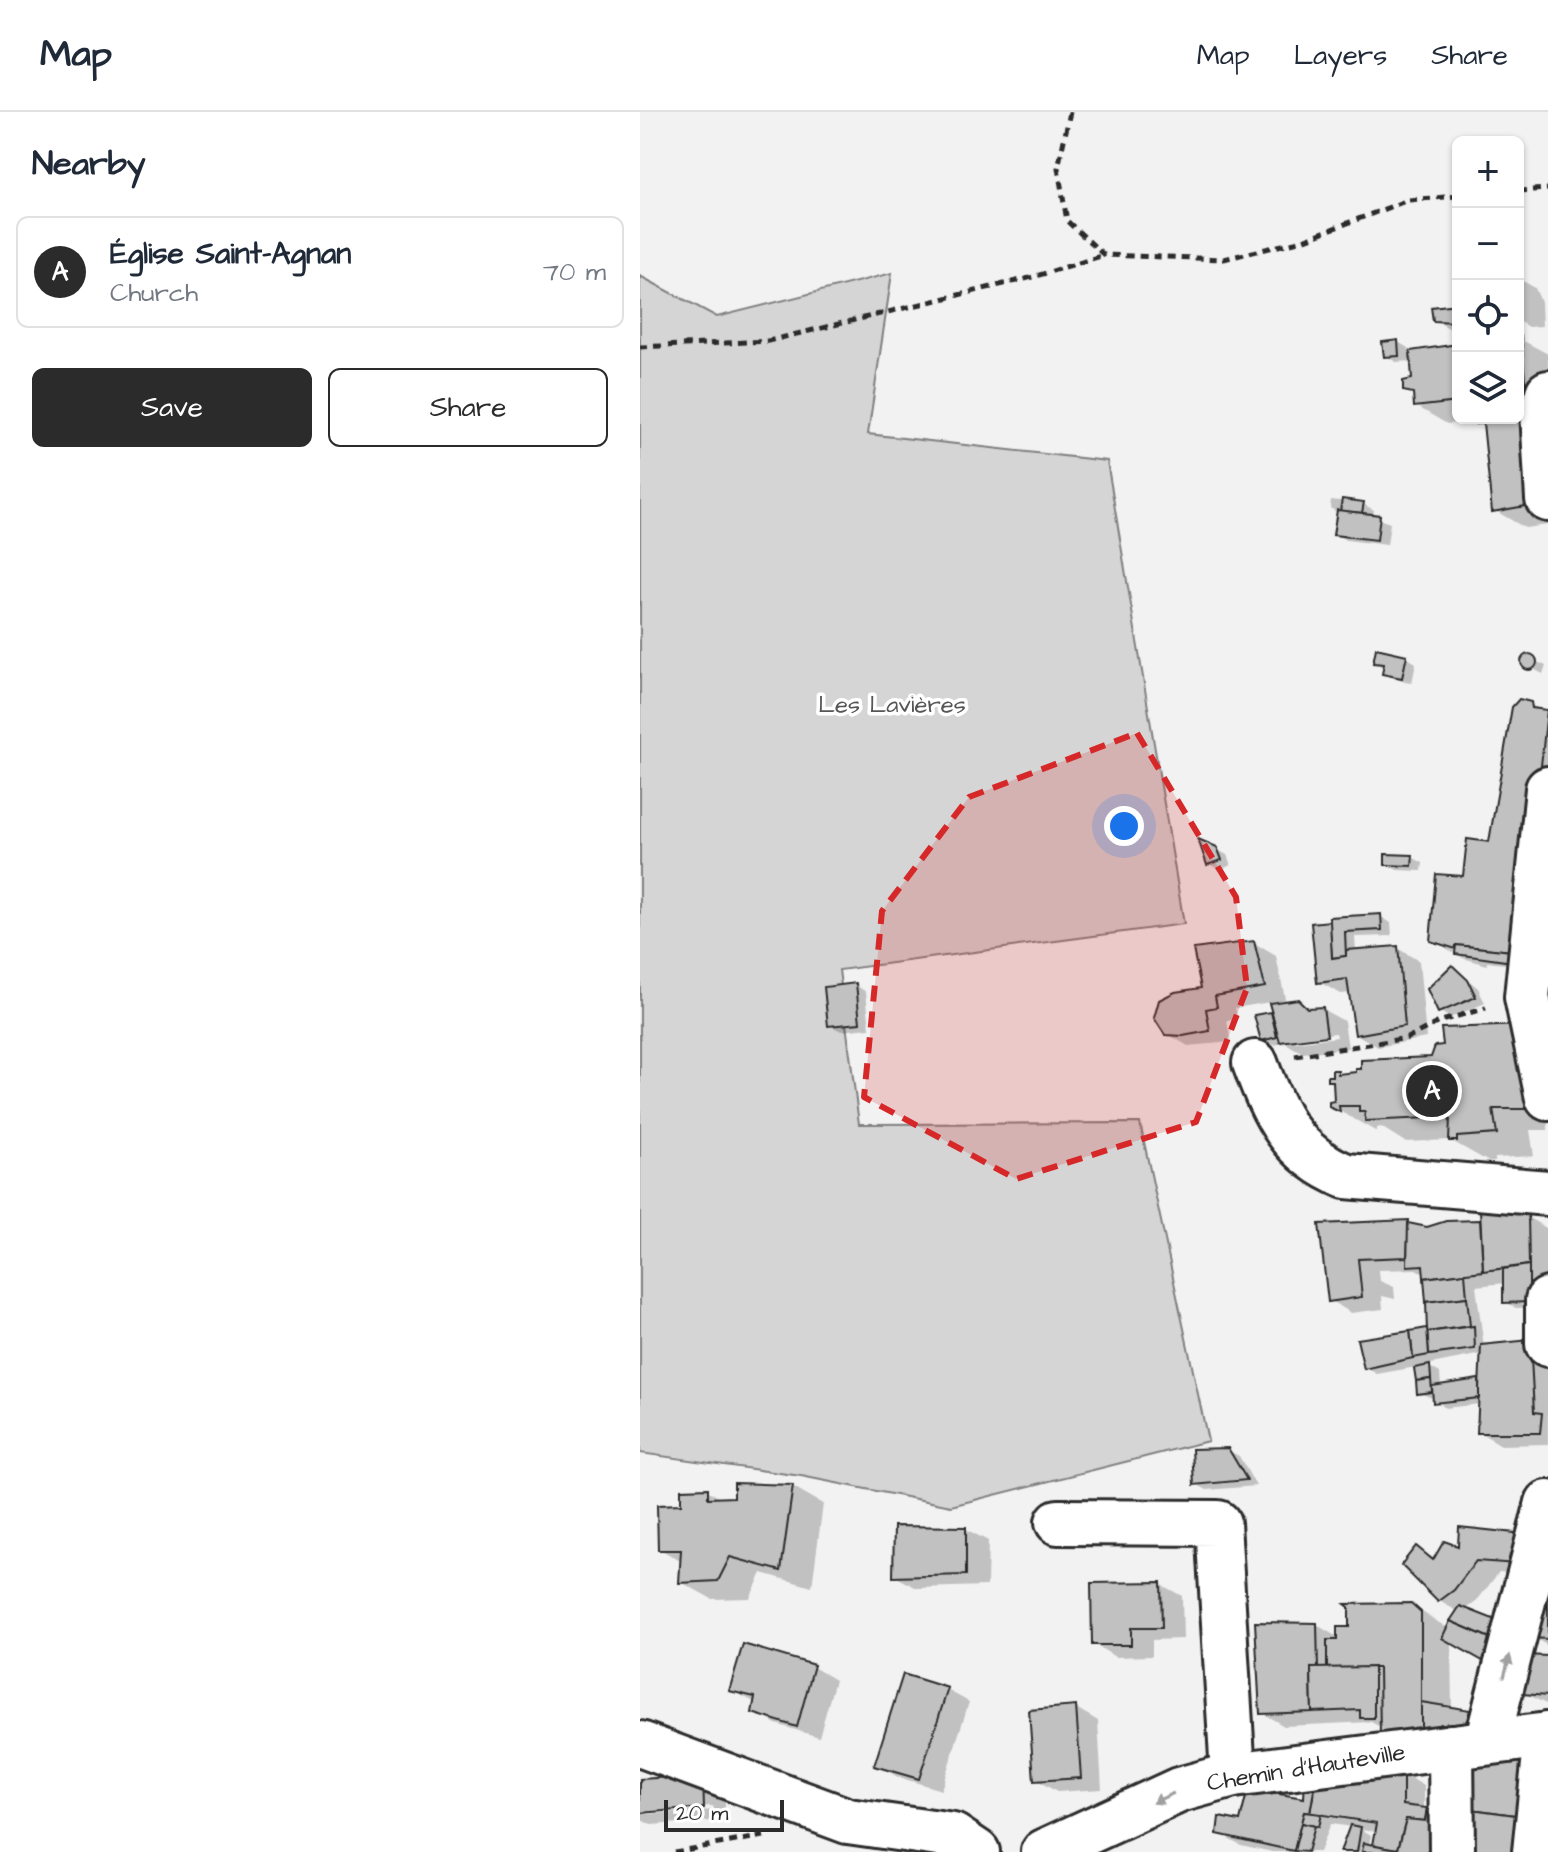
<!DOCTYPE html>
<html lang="en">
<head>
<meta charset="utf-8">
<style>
	:root { --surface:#fff; --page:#f2f2f3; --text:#1f2937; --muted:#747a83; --line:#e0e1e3; --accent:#2b2b2b }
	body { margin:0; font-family:"Architects Daughter",sans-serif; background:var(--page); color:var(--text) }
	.controls { position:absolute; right:24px; top:24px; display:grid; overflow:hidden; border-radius:12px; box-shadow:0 2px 6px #0004 }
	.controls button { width:72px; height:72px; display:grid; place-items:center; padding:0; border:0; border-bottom:2px solid var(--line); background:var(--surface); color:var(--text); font:40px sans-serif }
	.scale { position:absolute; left:24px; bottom:20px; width:120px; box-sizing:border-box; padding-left:8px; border:4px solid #2b2b2b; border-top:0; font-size:22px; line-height:28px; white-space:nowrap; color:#2b2b2b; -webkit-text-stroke:6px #fff; paint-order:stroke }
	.you { position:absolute; left:484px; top:714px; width:28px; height:28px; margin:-20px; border:6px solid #fff; border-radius:50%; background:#1a73e8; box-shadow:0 0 0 12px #1a73e833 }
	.badge { display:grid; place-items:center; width:52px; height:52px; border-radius:50%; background:var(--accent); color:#fff; font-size:26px; font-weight:700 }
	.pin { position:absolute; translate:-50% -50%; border:4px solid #fff; box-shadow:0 2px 8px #0006 }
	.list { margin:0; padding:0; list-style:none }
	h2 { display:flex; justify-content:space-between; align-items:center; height:104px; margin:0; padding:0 32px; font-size:34px }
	h2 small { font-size:26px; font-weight:400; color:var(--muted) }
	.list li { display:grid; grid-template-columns:52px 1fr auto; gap:24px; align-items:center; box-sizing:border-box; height:112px; margin:0 16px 16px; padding:0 16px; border:2px solid var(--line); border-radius:12px }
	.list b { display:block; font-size:30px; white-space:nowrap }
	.list p { margin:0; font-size:26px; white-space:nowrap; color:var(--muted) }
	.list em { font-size:26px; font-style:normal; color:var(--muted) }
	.actions { display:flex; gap:16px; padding:24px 32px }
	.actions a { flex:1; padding:18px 0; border:2px solid var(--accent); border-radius:12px; text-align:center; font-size:28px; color:var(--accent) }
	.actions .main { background:var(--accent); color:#fff }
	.icon { flex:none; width:44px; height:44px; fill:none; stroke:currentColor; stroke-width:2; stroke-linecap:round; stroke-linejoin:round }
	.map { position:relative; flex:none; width:908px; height:1740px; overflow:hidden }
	header { display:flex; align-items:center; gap:48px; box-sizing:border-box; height:112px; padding:0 40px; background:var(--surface); border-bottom:2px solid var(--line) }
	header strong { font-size:38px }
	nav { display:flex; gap:44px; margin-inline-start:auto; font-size:28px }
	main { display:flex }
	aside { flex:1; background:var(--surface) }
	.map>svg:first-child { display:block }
</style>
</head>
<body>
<header>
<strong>Map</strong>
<nav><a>Map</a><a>Layers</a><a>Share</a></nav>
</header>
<main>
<aside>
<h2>Nearby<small></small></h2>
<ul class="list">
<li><span class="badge">A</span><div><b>Église Saint-Agnan</b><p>Church</p></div><em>70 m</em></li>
</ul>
<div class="actions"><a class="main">Save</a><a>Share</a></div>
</aside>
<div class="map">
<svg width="908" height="1740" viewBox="0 0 908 1740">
	<rect width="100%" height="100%" fill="#f2f2f2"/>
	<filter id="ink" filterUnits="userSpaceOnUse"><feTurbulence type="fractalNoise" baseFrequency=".0125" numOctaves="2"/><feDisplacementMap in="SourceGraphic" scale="16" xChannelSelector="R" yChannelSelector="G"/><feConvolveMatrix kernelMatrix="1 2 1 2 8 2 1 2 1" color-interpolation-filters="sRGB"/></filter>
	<g filter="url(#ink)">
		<polygon fill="#d5d5d5" stroke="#808080" stroke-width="2" points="252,161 228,322 467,349 544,812 199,858 219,1012 500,1011 568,1329 311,1394 161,1364 0,1341 0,164 77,205"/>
		<g fill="#0003" fill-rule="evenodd">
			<polygon points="878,166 895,176 901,190 902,214 888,215 878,209"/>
			<polygon points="818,194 818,221 794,208"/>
			<polygon points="878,226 908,242 908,413 885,416 854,398 846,315 838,308 807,312 776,294 776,284 765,277 775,269 773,249 756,250 746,244 758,230 768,236 769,241 818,234 818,306 878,306"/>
			<polygon points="691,388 723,392 734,398 733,405 750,411 747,433 706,428 695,422 698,401 690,396"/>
			<polygon points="766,545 776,551 772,571 755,567 736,550"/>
			<polygon points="887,545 906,554 903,562 884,552"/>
			<polygon points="884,590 908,601 908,857 847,850 847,853 823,846 792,828 825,766 851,732"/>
			<polygon points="576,737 587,743 591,753 580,758 569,752"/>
			<polygon points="772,745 783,751 782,759 757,758 747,752"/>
			<polygon points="740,804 751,811 752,824 715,825 716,840 757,836 779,849 786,926 738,935 716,922 711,881 701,882 679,870 692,811"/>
			<path d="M 614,831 L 636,844 L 646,891 L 658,889 L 673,898 L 682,897 L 704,909 L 708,936 L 663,941 L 645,931 L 634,933 L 623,927 L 630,902 L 634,904 L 630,890 L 595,896 L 598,907 L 587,909 L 591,930 L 548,934 L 526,921 L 564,877 ZM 696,921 L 697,925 L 656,930 L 656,926 Z"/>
			<polygon points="812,855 838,876 845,891 810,906 799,899"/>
			<polygon points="216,873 226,880 230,916 201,919 190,913"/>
			<polygon points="908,927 908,1018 890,1018 894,1044 855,1046 855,1050 849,1050 810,1028 765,1030 741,1015 737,1016 737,1020 691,994 696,991 695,971 689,968 697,960 703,963"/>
			<path d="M 887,1105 L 908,1117 L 908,1165 L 899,1166 L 899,1195 L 876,1196 L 865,1190 L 865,1171 L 836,1174 L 844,1235 L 908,1241 L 908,1332 L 861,1333 L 839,1320 L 840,1292 L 805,1296 L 795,1287 L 779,1281 L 776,1255 L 737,1262 L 726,1256 L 789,1218 L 786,1163 L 776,1157 L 739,1158 L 740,1169 L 754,1175 L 755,1187 L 742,1184 L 743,1197 L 711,1201 L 690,1188 L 681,1114 L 768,1110 L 787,1117 L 807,1111 ZM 842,1242 L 841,1270 L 801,1275 L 800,1261 L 786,1253 Z"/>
			<polygon points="587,1338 599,1344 616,1374 567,1378 556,1372"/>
			<polygon points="152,1374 183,1392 172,1475 122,1461 110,1486 72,1487 41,1470 42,1450 20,1437 43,1394 67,1378 83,1388"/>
			<polygon points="326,1417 348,1429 347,1474 277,1476 255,1464"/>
			<polygon points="821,1418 899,1463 859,1460 836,1490 825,1498 811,1530 812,1597 840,1606 836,1619 742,1616 731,1610 644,1614 622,1601 677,1513 699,1526 711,1517 771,1493 809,1517 819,1500 799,1489 777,1436 795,1447 820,1436"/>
			<polygon points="520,1472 542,1484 543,1527 512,1528 512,1544 475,1545 454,1532"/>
			<polygon points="908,1483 908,1534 893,1525"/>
			<polygon points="908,1547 908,1593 884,1581"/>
			<polygon points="173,1555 195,1568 179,1625 136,1612 114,1600 116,1591 91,1578"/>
			<polygon points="307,1578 329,1590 301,1678 258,1665 236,1653"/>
			<polygon points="436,1596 458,1609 462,1677 417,1680 395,1667"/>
			<path d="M 762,1661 L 784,1674 L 784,1698 L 820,1740 L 702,1740 L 712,1715 L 690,1712 L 679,1740 L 632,1740 L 601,1733 L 579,1721 L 666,1688 ZM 721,1717 L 737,1719 L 734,1736 L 729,1734 L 731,1723 Z"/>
			<path d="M 0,1669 L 85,1677 L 85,1708 L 11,1713 L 0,1707 ZM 73,1694 L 74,1698 L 8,1702 L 8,1698 Z"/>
		</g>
		<g fill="#c1c1c1" stroke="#2b2b2b" stroke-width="2">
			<polygon points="818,192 818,210 793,209 791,195"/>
			<polygon points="878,224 881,224 896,392 852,400 843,311 836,312 836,306 878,306"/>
			<polygon points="758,228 759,244 744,245 742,230"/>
			<polygon points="818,232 818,290 774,295 773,281 763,279 763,269 772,267 770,239"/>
			<polygon points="702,387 724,390 722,401 700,399"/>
			<polygon points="697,398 740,403 737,428 693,423"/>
			<polygon points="736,536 767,543 762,566 742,562 744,552 733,551"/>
			<circle cx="889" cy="550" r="8"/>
			<polygon points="879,587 891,590 892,596 907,598 881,840 816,833 816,837 790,829 796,762 823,764 827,727 849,730 872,595"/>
			<polygon points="558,727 577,735 582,748 567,753"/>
			<polygon points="745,742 773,743 772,754 745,753"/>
			<polygon points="741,802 742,818 705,820 706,844 692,846 689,805"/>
			<polygon points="690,809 692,846 706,844 706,838 758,834 765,914 715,923 707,867 677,871 671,811"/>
			<polygon points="614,829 625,875 575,884 577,895 566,897 570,919 543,924 525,923 514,906 519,888 535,880 561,876 553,837"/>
			<polygon points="816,833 881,840 880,851 815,842"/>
			<polygon points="812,853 828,868 836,885 798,901 787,877"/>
			<polygon points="216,871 220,911 188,914 184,875"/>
			<polygon points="658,887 667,896 683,895 687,924 640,930 629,891"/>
			<polygon points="631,900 637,925 621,929 614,903"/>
			<polygon points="888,913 894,997 853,997 857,1022 817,1025 817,1029 809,1029 810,1005 725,1009 725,1000 719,1000 719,994 699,994 700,1000 689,995 689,990 694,989 693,969 687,969 687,964 692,964 692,958 698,958 698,962 716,960 716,957 721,957 721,948 791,945 795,934 803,933 801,916"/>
			<polygon points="840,1097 888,1103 889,1153 843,1159"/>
			<polygon points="769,1108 767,1145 718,1147 722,1185 688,1190 679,1112"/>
			<polygon points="840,1108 843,1159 784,1166 783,1153 767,1154 768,1111 787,1115 806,1109"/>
			<polygon points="889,1153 889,1190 863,1191 863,1157"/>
			<polygon points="825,1161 827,1185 786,1190 784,1166"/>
			<polygon points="827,1185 830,1214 787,1220 786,1190"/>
			<polygon points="834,1214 835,1237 789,1243 787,1220"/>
			<polygon points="787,1216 789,1243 773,1246 770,1219"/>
			<polygon points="770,1219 773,1246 724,1257 717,1227"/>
			<polygon points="890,1228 894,1300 902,1301 900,1321 837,1321 841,1233"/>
			<polygon points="790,1253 791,1267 776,1269 774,1256"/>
			<polygon points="791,1267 792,1280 777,1282 776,1269"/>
			<polygon points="839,1267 839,1286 793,1291 792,1274"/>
			<polygon points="588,1336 607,1368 554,1373 552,1337"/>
			<polygon points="94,1371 153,1373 141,1459 90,1445 78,1469 39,1471 41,1438 18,1438 17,1393 41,1392 41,1377 68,1376 68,1386 94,1385"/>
			<polygon points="254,1414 326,1415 326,1463 253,1465"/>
			<polygon points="819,1415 884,1422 878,1452 836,1449 814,1478 798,1490 761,1453 776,1434 793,1448 804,1429 818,1434"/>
			<polygon points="521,1470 522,1516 491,1516 491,1533 452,1533 451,1471"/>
			<polygon points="908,1481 908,1527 891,1526 900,1482"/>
			<polygon points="771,1491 781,1500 781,1619 740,1626 739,1556 687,1556 687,1528 697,1528 697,1515 709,1515 709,1495 705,1492"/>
			<polygon points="820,1494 866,1512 859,1530 810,1509"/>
			<polygon points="810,1509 859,1530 850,1553 802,1526"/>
			<polygon points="615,1510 677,1511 678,1557 671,1556 672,1600 620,1602"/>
			<polygon points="103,1532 174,1553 157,1615 112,1601 115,1585 89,1579"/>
			<polygon points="883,1543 908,1544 908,1584 882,1582"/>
			<polygon points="734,1555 734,1606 720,1606 720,1598 672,1600 671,1556"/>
			<polygon points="263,1562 308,1576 279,1667 234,1654"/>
			<polygon points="781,1590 830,1598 825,1614 800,1612 800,1616 781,1619"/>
			<polygon points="436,1594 441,1666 394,1669 389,1598"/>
			<polygon points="895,1648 890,1705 831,1697 830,1652"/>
			<polygon points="763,1659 763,1693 787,1696 785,1709 766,1707 758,1737 733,1733 737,1711 670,1701 676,1667"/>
			<polygon points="63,1663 64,1696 0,1701 0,1667"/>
			<polygon points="676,1667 670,1701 664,1700 654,1739 577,1722 579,1705 600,1709 608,1677 664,1686 665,1668"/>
			<polygon points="787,1696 800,1698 798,1740 722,1740 724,1731 758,1737 766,1707 785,1709"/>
			<polygon points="831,1697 890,1705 887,1740 827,1740"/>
			<polygon points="664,1700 681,1702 678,1715 661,1711"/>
			<polygon points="661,1711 674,1714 667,1740 654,1739"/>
			<polygon points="710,1713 721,1715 717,1740 700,1740"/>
		</g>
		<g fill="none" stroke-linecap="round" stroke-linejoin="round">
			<g stroke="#2b2b2b" stroke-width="50">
				<g id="minor">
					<polyline points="908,281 903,300 908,387"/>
					<polyline points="908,677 887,885 908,986"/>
					<path d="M 615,951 C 634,1003 652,1042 706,1064 L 908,1081"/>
					<polyline points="908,1188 908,1232"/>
					<polyline points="418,1410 578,1411 593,1663"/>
					<polyline points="847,1630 908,1391"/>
					<polyline points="0,1632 208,1709 313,1724 337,1740"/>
					<polyline points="811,1635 812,1740"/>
					<polyline points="404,1740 539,1678 593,1663 908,1623"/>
					<polyline points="895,1740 907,1623"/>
				</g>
			</g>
			<g stroke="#2b2b2b" stroke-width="5" stroke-dasharray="8 6" stroke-linecap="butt">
				<polyline points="430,0 418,56 427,109 464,143 584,147 663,128 768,88 818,84"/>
				<polyline points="878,79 908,77"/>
				<polyline points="0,235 128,229 393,165 464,143"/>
				<polyline points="655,944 767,926 801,909 846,896"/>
				<polyline points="34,1740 124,1724"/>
			</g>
			<use href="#minor" stroke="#fff" stroke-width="44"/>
		</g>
		<defs><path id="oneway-solid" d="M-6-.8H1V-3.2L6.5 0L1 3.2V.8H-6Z" transform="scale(2)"/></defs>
		<g fill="#a0a0a0">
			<use href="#oneway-solid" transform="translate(867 1554) rotate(-75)"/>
			<use href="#oneway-solid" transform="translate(523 1686) rotate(155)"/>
		</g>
	</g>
	<path fill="#d62828" fill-opacity="0.2" stroke="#d62828" stroke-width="6" stroke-dasharray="16 10" stroke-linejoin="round" d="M 497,621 L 596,785 L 607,876 L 556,1010 L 376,1067 L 224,985 L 242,799 L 329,685 Z"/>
	<g text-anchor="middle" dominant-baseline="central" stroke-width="7" stroke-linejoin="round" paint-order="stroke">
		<g font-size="24" fill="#565656" stroke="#fff">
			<text x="252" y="593">Les Lavières</text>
		</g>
		<g font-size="24" fill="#2b2b2b" stroke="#fff">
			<text transform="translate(666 1656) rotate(-9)">Chemin d'Hauteville</text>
		</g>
	</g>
</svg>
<div class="controls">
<button>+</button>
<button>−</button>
<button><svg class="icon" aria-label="locate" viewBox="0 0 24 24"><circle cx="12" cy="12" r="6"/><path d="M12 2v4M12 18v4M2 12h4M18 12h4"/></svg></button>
<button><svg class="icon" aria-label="layers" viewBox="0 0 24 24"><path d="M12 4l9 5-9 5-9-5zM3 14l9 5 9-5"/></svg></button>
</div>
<div class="scale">20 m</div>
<div class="you"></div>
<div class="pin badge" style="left:792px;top:979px">A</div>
</div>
</main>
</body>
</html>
